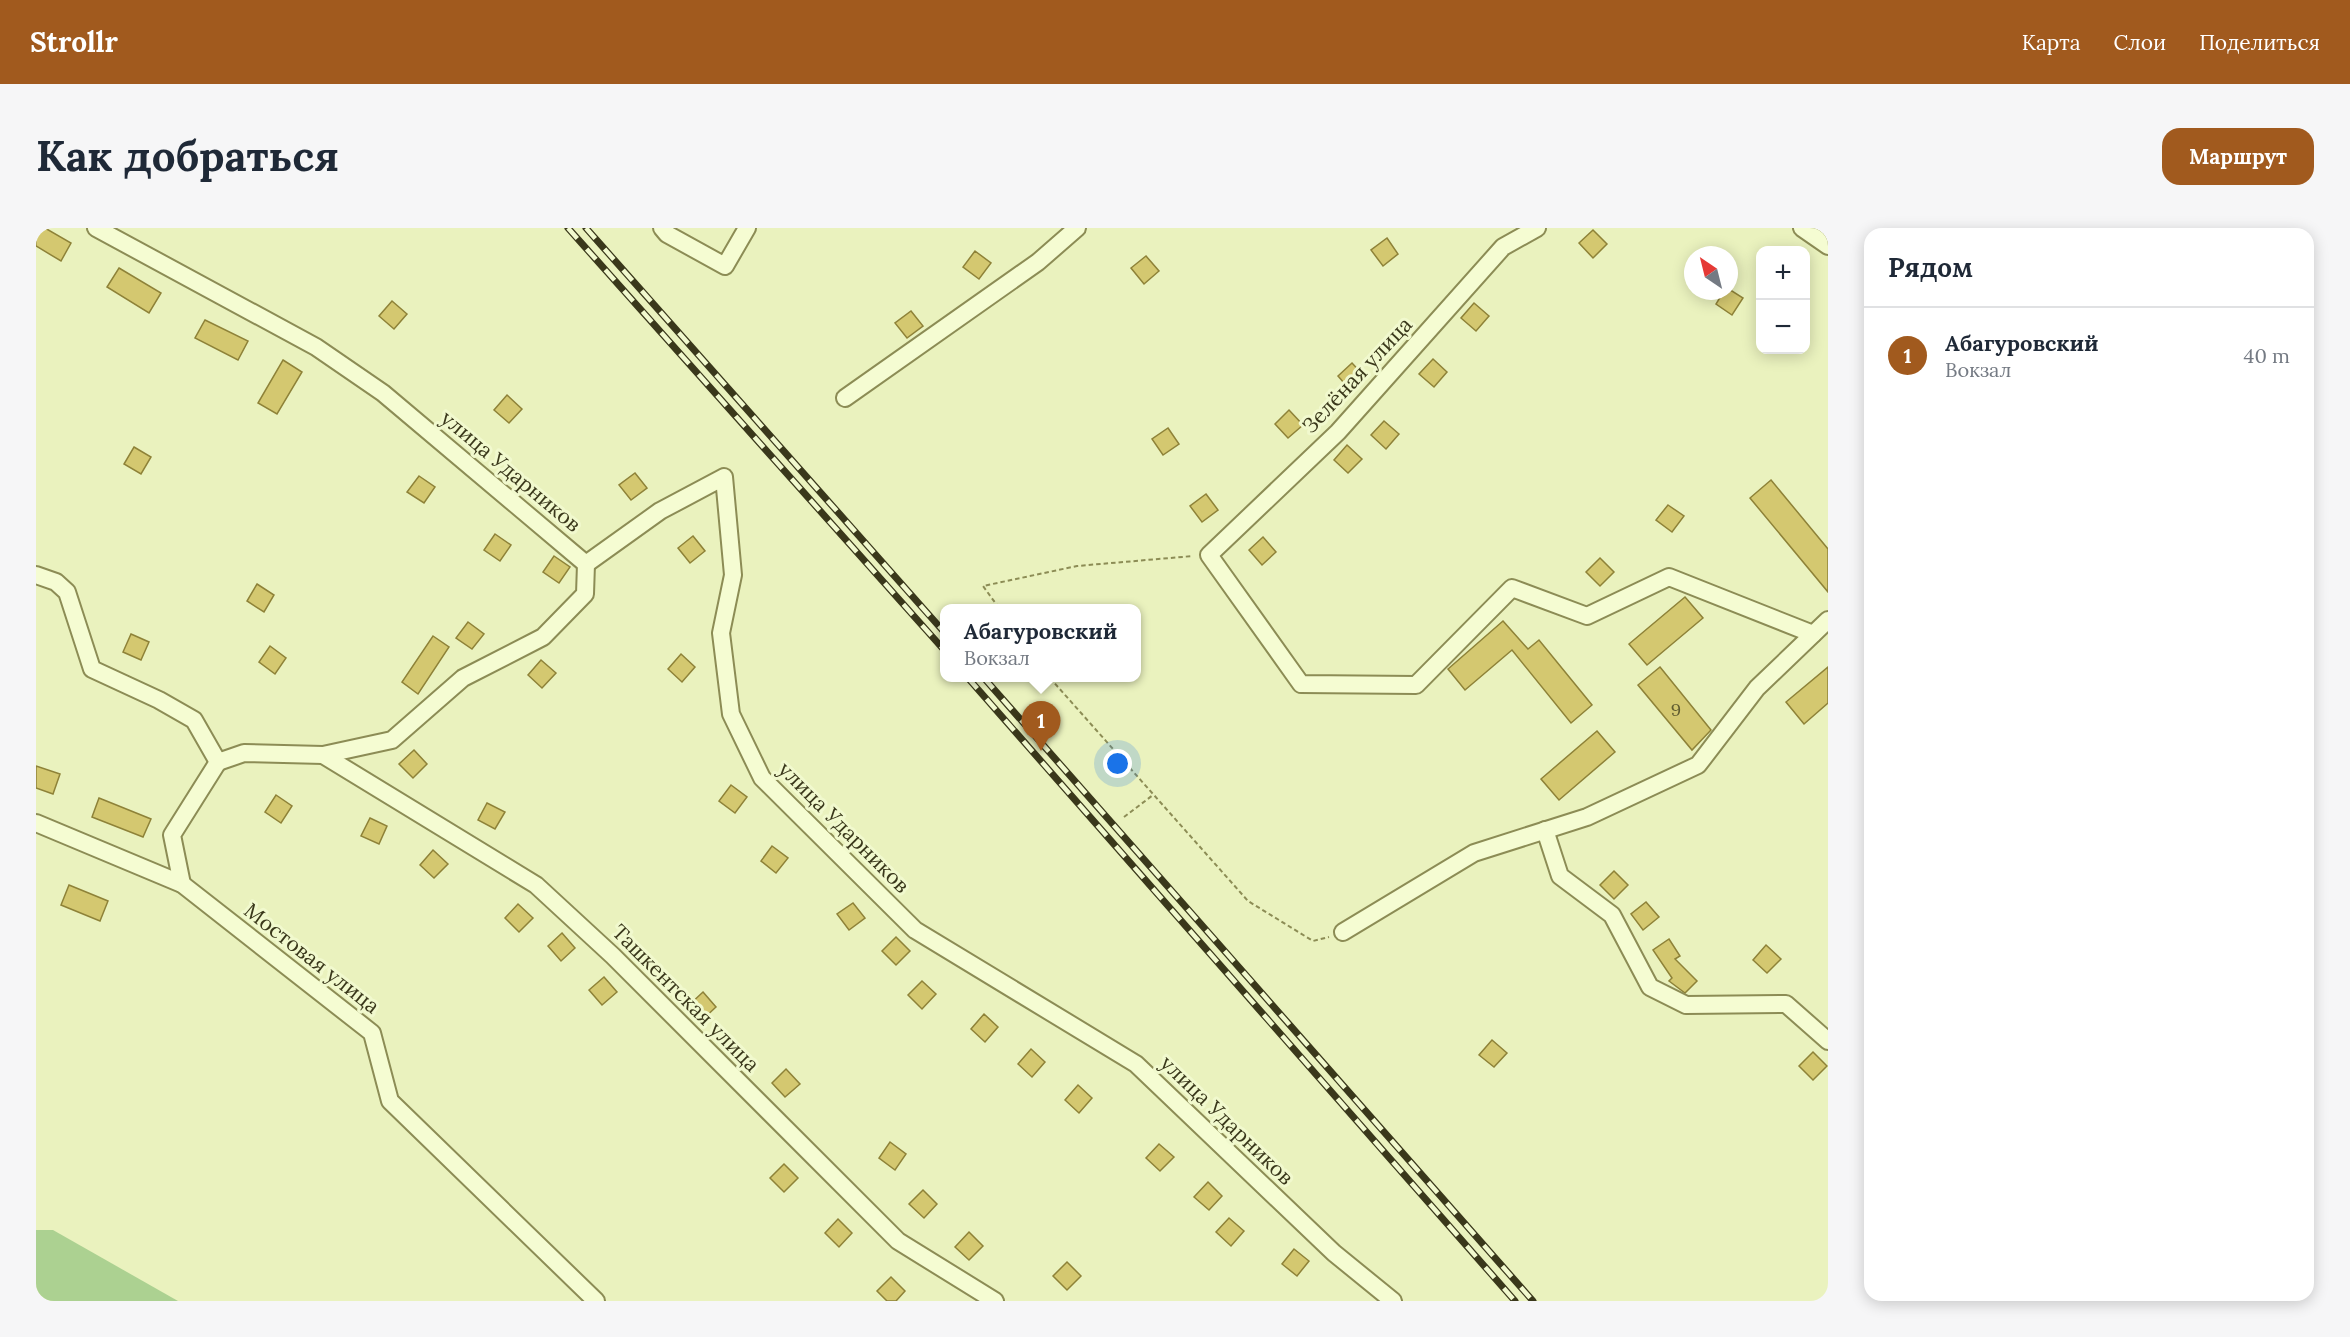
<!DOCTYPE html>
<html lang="ru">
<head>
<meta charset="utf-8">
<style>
	:root { --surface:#fff; --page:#f6f6f7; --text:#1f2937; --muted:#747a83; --line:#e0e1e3; --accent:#a15a1e }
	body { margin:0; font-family:Lora,serif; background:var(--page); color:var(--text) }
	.controls { position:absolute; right:18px; top:18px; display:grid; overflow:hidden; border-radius:12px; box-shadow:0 3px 15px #0003 }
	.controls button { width:54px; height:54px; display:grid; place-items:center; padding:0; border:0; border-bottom:2px solid var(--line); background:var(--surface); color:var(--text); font:30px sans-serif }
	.compass { position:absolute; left:1648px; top:18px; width:54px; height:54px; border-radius:50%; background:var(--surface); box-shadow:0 3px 15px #0003; rotate:325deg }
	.you { position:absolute; left:1082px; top:536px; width:21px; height:21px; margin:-15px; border:4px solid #fff; border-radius:50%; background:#1a73e8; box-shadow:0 0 0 9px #1a73e833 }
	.badge { display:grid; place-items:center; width:39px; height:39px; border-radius:50%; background:var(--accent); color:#fff; font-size:20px; font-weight:700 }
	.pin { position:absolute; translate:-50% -50px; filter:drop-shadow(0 2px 3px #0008) }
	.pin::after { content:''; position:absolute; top:32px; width:21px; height:18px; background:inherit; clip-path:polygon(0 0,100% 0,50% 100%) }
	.popup { position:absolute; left:904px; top:376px; width:201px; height:78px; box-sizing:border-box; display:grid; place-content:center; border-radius:12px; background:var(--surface); filter:drop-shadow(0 2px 4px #0005); font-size:20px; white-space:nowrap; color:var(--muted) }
	.popup b { font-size:22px; color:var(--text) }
	.popup::after { content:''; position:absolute; left:50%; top:100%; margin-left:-12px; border:12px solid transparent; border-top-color:var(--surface) }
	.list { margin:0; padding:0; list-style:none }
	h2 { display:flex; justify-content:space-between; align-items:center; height:78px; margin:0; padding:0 24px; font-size:26px }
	h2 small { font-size:20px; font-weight:400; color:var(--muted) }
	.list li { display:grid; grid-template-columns:39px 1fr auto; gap:18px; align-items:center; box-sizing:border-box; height:96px; padding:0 24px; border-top:2px solid var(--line) }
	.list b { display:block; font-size:22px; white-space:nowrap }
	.list p { margin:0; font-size:20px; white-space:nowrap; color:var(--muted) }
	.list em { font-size:20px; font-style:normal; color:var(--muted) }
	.map { position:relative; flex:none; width:1792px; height:1073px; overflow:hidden; border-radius:18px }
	header { display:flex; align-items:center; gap:36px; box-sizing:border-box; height:84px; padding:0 30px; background:var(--accent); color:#fff }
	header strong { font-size:28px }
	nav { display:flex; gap:33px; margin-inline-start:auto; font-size:21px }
	.intro { display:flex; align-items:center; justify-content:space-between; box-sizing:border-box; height:144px; padding:0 36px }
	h1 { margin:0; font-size:42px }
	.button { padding:15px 27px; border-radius:18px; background:var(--accent); color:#fff; font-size:21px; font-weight:700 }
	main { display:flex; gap:36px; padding:0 36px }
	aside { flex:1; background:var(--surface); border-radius:18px; box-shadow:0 3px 15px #0003 }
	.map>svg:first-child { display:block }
</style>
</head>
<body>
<header>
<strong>Strollr</strong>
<nav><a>Карта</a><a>Слои</a><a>Поделиться</a></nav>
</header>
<div class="intro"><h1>Как добраться</h1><a class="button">Маршрут</a></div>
<main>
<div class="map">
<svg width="1792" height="1073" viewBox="0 0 1792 1073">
	<rect width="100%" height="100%" fill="#eaf2be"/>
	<polygon fill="#acd191" points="0,1002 17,1002 142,1073 0,1073"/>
	<g fill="#d4c870" stroke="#8e8238" stroke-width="1.5">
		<polygon points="0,0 9,0 35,15 25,33 0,18"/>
		<polygon points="1557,2 1571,16 1557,30 1543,15"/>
		<polygon points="1351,10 1362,26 1347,38 1335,22"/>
		<polygon points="939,23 955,35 943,51 927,39"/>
		<polygon points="1110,28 1123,43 1108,56 1095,40"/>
		<polygon points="83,40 125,65 113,85 71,59"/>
		<polygon points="1688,63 1696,63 1707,70 1696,87 1680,76"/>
		<polygon points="356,73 371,86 358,101 343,88"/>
		<polygon points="1438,75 1453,88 1440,103 1425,90"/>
		<polygon points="875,83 887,98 871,110 859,95"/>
		<polygon points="169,92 212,113 202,132 159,110"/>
		<polygon points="1397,131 1411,144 1398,159 1383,146"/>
		<polygon points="247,132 266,144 241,186 222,175"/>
		<polygon points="1316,135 1329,149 1315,163 1302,148"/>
		<polygon points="471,167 486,181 473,195 458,182"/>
		<polygon points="1253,182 1267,197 1252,210 1239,196"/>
		<polygon points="1348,193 1363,206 1350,221 1335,207"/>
		<polygon points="1132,200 1143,216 1127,227 1116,211"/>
		<polygon points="1311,217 1326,231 1312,245 1298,232"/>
		<polygon points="98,219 115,229 105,246 88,236"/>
		<polygon points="599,245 611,260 595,272 583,257"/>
		<polygon points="383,248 399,259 388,275 371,264"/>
		<polygon points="1735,252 1792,321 1792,364 1714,270"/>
		<polygon points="1170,266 1182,282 1166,294 1154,278"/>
		<polygon points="1632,277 1648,288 1636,304 1620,292"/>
		<polygon points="459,306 475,317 464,333 448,322"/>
		<polygon points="657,308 669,323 654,335 642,320"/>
		<polygon points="1227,309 1240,324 1226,337 1213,322"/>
		<polygon points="518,328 534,339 523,355 507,344"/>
		<polygon points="1564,330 1578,344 1564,358 1550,344"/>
		<polygon points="221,356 238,367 228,384 211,373"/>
		<polygon points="1649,369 1667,390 1611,437 1593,416"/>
		<polygon points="1467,393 1492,421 1503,412 1556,477 1535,495 1476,422 1429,462 1412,441"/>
		<polygon points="432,394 448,406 436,421 420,410"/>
		<polygon points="95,406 113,414 105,432 87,424"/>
		<polygon points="397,408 413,419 382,466 366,454"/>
		<polygon points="234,418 250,430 239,446 223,434"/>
		<polygon points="645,426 659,439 646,454 632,441"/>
		<polygon points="505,432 520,445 506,460 492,447"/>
		<polygon points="1624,439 1675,502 1656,522 1602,457"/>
		<polygon points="1792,439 1792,475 1768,496 1750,474"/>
		<polygon points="1561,503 1579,524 1523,572 1505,551"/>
		<polygon points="378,522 391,536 377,550 363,536"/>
		<polygon points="0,538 24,546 17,566 0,560"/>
		<polygon points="695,557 711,569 699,585 683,573"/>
		<polygon points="240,567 256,578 245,595 229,584"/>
		<polygon points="63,570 115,591 107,609 56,589"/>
		<polygon points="451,575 469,584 459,601 442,592"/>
		<polygon points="334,590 351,598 343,616 325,608"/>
		<polygon points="736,618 752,630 740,645 725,633"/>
		<polygon points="397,622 412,636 398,650 384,637"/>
		<polygon points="1578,643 1592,657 1578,671 1564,657"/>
		<polygon points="33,657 72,673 64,693 25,677"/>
		<polygon points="1610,674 1623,689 1607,702 1595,686"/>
		<polygon points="817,675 829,690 813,702 801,686"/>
		<polygon points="482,676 497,690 483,704 469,690"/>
		<polygon points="526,705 539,720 525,733 512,718"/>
		<polygon points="860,709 874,723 860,737 846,723"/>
		<polygon points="1633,711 1644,728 1639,731 1661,753 1649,765 1633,753 1636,750 1617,722"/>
		<polygon points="1730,717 1745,731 1731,745 1717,732"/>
		<polygon points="568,749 581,764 566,777 553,762"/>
		<polygon points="886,753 900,766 886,781 872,767"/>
		<polygon points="667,764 680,779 666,792 652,778"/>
		<polygon points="948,786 962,799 949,814 935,801"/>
		<polygon points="1456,812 1471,825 1458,839 1443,827"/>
		<polygon points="995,821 1009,834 996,849 982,836"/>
		<polygon points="1777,824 1791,838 1777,852 1763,838"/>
		<polygon points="750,841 764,856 749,869 736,855"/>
		<polygon points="1042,857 1056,870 1043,885 1029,872"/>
		<polygon points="854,914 870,926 859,942 843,930"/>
		<polygon points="1123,916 1138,929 1124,943 1110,930"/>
		<polygon points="748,936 762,950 748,964 734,950"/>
		<polygon points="1172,954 1186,968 1173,982 1158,969"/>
		<polygon points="887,962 901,976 888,990 873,976"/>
		<polygon points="1193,990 1208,1003 1195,1018 1180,1004"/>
		<polygon points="802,991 816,1005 803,1019 789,1005"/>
		<polygon points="933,1004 947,1018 933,1032 919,1019"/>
		<polygon points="1258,1021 1273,1033 1261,1048 1246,1036"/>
		<polygon points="1031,1034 1045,1048 1031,1062 1017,1048"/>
		<polygon points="855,1049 869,1063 860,1073 851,1073 841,1063"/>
	</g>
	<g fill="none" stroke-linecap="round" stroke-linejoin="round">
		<g stroke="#8c8c55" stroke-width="20">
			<g id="minor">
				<polyline points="60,0 280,119 347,165 550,336 624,283 688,249 697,347 685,405 695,486 726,550 879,702 1100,836 1298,1025 1357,1073"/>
				<polyline points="626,0 631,6 689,38 711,0"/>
				<polyline points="1501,0 1467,19 1302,204 1173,327 1265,456 1380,457 1476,360 1551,388 1633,349 1777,406"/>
				<polyline points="1766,0 1792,18"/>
				<polyline points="809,170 1002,34 1041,0"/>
				<polyline points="0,347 20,354 31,364 56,441 123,472 158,492 182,534 208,525 287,527 356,512 427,450 507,409 549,366 550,336"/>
				<polyline points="287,527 500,657 577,728 862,1013 959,1073"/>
				<polyline points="0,595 146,656 336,805 354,873 560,1073"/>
				<polyline points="1509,602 1524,648 1576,687 1614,759 1650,777 1750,776 1792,813"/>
				<polyline points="146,656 136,607 182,534"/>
				<polyline points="1307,704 1438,625 1551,589 1662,537 1721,460 1792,392"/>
			</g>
		</g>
		<g stroke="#8c8c55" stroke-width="2" stroke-dasharray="4.5 3" stroke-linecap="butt">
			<polyline points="963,380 947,358 1041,338 1157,328"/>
			<polyline points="1014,450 1212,673 1277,713 1293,709"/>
			<polyline points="1088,589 1117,567"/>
		</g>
		<use href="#minor" stroke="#f5fcd2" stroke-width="16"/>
		<g stroke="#3a381b" stroke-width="7">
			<g id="rail">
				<polyline points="532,0 909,423"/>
				<polyline points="550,0 909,405"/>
				<polyline points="932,450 1479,1073"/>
				<polyline points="948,450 1497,1073"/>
			</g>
		</g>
		<use href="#rail" stroke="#f1f9ce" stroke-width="4.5" stroke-dasharray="14" stroke-linecap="butt"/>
	</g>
	<g text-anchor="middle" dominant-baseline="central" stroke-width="6" stroke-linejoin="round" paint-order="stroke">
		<g font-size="18" fill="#605c30">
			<text x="1640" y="481">9</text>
		</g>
		<g font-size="21" fill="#3a381b" stroke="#f1f9ce">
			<text transform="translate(1321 147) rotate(-47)">Зелёная улица</text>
			<text transform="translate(475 243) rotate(40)">улица Ударников</text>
			<text transform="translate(808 599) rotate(45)">улица Ударников</text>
			<text transform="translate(276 730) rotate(38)">Мостовая улица</text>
			<text transform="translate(650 770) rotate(45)">Ташкентская улица</text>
			<text transform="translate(1191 892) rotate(44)">улица Ударников</text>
		</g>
	</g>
</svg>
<div class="controls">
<button>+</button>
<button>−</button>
</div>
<svg class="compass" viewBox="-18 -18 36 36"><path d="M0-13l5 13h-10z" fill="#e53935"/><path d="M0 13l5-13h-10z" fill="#747a83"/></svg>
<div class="you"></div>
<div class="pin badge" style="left:1005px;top:523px">1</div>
<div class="popup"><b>Абагуровский</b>Вокзал</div>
</div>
<aside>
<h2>Рядом<small></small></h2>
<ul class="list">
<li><span class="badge">1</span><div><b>Абагуровский</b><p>Вокзал</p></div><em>40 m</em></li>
</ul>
</aside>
</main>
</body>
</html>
